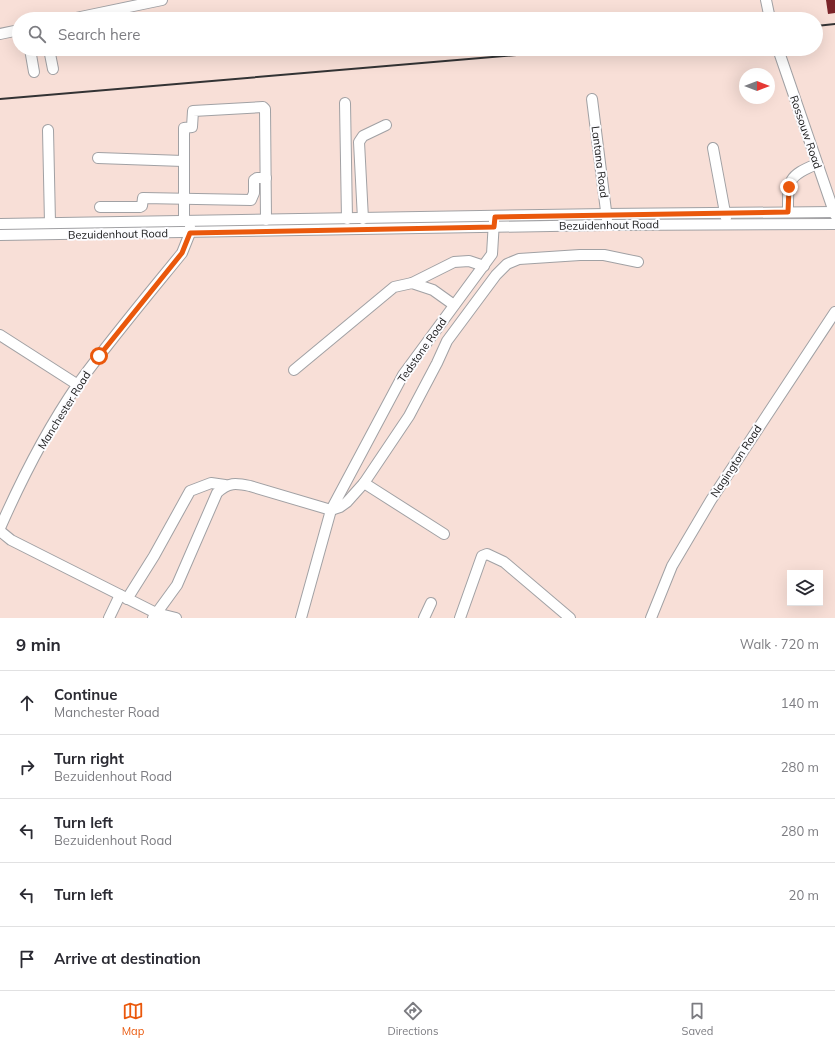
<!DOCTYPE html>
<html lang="en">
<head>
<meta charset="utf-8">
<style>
	:root { --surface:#fff; --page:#f7f7f7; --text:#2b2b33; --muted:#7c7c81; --line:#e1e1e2; --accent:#ea580c }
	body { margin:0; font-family:Mulish,sans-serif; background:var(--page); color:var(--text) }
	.controls { position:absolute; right:12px; bottom:12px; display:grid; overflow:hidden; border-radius:0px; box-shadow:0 4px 16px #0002 }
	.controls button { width:36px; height:36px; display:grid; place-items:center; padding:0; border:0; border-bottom:1px solid var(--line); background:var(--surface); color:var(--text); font:20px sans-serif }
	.compass { position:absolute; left:739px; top:68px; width:36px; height:36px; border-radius:50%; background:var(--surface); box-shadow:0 4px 16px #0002; rotate:90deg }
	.stop { position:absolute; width:12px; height:12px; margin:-9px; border:3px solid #ea580c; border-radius:50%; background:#fff }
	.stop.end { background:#ea580c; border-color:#fff; box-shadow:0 1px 4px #0008 }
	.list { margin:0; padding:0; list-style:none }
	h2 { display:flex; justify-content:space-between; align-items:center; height:52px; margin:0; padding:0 16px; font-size:17px }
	h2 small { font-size:13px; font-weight:400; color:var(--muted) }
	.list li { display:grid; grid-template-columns:26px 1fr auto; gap:12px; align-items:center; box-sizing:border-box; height:64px; padding:0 16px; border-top:1px solid var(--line) }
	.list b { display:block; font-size:15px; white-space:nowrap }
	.list p { margin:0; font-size:13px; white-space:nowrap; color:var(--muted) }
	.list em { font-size:13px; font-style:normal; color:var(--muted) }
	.icon { flex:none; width:22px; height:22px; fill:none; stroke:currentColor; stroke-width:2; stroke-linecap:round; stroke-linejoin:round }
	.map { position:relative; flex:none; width:835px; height:618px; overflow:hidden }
	.search { position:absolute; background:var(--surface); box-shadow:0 4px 16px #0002; left:12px; right:12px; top:12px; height:44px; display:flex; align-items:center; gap:10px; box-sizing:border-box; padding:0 14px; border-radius:22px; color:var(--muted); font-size:15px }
	.sheet { height:372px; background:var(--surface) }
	nav { display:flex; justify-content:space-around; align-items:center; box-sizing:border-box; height:56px; border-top:1px solid var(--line); background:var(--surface); font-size:11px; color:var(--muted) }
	nav a { display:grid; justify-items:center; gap:2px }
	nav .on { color:var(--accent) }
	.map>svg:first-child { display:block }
</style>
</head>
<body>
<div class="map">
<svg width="835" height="618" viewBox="0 0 835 618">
	<rect width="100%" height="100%" fill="#efeff2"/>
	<path fill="#f8dfd7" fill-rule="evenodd" d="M 0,0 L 835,0 L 835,618 L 0,618 ZM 19,19 L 816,19 L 816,49 L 19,49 ZM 745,74 L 769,74 L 769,98 L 745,98 ZM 790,573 L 820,573 L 820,603 L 790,603 Z"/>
	<polygon fill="#7b2429" points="826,0 835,0 835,13 828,14"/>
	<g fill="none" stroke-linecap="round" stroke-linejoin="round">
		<g stroke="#a1a1a4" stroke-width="12">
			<g id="minor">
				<polyline points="766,0 770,19"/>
				<polyline points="71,19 162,0"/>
				<polyline points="0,34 19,30"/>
				<polyline points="30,49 34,72"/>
				<polyline points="49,49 53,69"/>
				<polyline points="778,49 835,215"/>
				<polyline points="592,99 607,219"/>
				<polyline points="345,103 347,219"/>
				<polyline points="48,130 50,223"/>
				<polyline points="713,148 726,218"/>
				<polyline points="98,158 183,161"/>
				<polyline points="100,207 140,207 142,206 143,198 251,200 254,193 254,180 257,178 266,178"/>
				<path d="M 788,212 C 788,181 787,176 817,164"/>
				<polyline points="363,219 359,142 363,136 386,125"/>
				<polyline points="184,221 184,128 192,127 193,111 263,107 265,109 266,220"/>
				<polyline points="0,224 606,214 834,212"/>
				<polyline points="0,235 608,225 835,224"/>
				<polyline points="412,283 454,262 469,261 484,266"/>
				<polyline points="0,335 78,385"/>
				<polyline points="294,370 394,287 412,283 433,290 454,305"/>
				<polyline points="364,483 444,534"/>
				<path d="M 0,528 C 22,478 47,429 78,384 C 111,339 147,296 182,253 L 190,233 L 190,227"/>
				<polyline points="0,531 11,540 156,613 176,618"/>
				<polyline points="127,599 154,556 190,491 211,483 225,485"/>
				<polyline points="109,618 120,595"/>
				<path d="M 153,618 L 177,585 L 217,493 C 228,482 236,483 250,486 L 331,510 L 340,507 L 347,502 L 364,483 L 409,416 L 437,363 L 447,341 L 496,275 L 507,264 L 519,259 L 580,255 L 604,255 L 638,262"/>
				<polyline points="301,618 331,510 403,375 492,254 494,221"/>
				<polyline points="424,618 431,603"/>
				<polyline points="460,618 482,556 487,554 504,562 570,618"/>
				<polyline points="651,618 672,566 711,500 835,312"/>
			</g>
		</g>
		<use href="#minor" stroke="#fff" stroke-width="10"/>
		<g stroke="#333334" stroke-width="2">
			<polyline points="816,26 835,24"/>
			<polyline points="0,99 587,49"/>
		</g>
	</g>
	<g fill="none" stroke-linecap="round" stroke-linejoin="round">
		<polyline stroke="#ea580c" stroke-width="5" points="99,356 182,253 190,233 494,227 495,217 788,212 789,187"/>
	</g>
	<g text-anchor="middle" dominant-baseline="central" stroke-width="4" stroke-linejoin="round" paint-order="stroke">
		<g font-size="11" fill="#161617" stroke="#fcfcff">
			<text transform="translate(806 132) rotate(71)">Rossouw Road</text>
			<text transform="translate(600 162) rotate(83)">Lantana Road</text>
			<text transform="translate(609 225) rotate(-1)">Bezuidenhout Road</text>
			<text transform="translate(118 234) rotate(-1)">Bezuidenhout Road</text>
			<text transform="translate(422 350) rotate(-55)">Tedstone Road</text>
			<text transform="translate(64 410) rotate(-58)">Manchester Road</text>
			<text transform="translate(736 461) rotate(-57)">Nagington Road</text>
		</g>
	</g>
</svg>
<div class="controls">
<button><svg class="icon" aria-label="layers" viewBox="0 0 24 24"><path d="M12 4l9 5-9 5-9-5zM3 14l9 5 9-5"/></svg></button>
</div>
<svg class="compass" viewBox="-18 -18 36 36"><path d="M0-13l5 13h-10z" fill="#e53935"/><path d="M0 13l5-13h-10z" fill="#7c7c81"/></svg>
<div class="stop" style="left:99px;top:356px"></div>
<div class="stop end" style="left:789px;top:187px"></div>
<div class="search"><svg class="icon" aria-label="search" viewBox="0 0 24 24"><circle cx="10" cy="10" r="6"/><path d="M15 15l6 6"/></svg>Search here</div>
</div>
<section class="sheet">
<h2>9 min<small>Walk · 720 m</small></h2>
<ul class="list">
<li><svg class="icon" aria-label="ahead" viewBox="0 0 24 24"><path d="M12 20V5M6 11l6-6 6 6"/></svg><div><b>Continue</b><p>Manchester Road</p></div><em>140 m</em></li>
<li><svg class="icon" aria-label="right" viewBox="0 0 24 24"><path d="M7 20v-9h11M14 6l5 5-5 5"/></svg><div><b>Turn right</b><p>Bezuidenhout Road</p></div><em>280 m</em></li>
<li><svg class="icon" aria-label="left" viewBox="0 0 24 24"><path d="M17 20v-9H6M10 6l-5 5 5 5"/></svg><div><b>Turn left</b><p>Bezuidenhout Road</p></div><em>280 m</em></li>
<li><svg class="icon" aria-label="left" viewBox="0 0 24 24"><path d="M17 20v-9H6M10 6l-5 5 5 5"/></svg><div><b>Turn left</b></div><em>20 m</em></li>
<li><svg class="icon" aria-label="arrive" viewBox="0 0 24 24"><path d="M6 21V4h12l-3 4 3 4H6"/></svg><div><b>Arrive at destination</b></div></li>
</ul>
</section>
<nav>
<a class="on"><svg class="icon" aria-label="map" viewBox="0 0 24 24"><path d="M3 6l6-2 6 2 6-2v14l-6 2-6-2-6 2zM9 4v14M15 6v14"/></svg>Map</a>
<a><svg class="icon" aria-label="directions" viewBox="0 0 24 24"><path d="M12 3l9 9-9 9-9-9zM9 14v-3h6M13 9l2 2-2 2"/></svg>Directions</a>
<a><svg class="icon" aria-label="saved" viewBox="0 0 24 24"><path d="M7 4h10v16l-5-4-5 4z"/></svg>Saved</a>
</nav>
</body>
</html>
